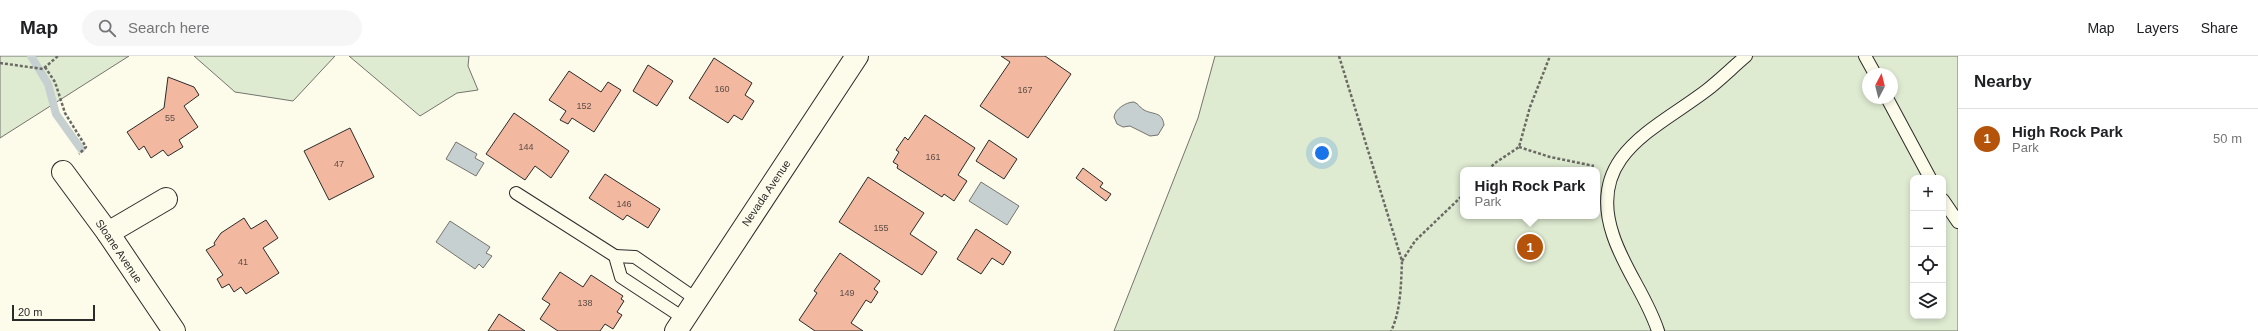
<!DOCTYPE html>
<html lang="en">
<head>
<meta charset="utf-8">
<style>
	:root { --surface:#fff; --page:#f6f6f6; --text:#202124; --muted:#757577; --line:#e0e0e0; --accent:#b45309 }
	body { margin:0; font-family:Helvetica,sans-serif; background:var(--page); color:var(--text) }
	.controls { position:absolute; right:12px; bottom:12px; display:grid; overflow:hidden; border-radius:8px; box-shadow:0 2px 6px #0003 }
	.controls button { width:36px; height:36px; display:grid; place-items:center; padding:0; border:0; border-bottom:1px solid var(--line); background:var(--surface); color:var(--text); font:20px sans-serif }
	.compass { position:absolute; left:1862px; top:12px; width:36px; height:36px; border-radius:50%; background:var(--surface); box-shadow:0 2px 6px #0003; rotate:7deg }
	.scale { position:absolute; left:12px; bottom:10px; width:83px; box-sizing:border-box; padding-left:4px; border:2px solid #2b2b2b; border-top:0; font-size:11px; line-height:14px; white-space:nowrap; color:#2b2b2b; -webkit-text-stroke:3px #fdfbea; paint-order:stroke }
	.you { position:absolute; left:1322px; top:97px; width:14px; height:14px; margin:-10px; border:3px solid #fff; border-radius:50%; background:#1a73e8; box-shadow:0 0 0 6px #1a73e833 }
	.badge { display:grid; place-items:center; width:26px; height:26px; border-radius:50%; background:var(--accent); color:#fff; font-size:13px; font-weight:700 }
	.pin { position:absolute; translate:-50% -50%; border:2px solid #fff; box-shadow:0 1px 4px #0006 }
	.popup { position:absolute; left:1460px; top:111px; width:140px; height:52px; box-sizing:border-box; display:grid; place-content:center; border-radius:8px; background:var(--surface); filter:drop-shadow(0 1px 3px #0005); font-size:13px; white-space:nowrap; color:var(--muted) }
	.popup b { font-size:15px; color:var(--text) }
	.popup::after { content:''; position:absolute; left:50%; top:100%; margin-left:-8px; border:8px solid transparent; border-top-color:var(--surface) }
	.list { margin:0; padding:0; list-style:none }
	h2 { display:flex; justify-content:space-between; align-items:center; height:52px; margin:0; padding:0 16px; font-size:17px }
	h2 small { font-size:13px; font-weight:400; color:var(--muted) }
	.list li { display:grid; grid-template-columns:26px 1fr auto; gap:12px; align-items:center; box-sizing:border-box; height:60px; padding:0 16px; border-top:1px solid var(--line) }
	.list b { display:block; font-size:15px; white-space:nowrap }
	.list p { margin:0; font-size:13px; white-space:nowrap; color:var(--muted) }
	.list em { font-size:13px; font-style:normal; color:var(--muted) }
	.icon { flex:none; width:22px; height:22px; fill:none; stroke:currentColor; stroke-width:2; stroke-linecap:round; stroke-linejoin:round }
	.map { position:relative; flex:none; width:1958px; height:275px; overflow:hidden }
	header { display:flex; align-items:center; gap:24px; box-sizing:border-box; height:56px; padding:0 20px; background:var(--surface); border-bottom:1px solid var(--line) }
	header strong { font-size:19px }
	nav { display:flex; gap:22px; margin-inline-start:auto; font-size:14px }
	.search { width:280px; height:36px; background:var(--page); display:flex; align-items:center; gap:10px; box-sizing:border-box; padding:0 14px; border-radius:22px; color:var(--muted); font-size:15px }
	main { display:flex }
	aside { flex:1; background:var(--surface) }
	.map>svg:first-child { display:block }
</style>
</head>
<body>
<header>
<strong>Map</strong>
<div class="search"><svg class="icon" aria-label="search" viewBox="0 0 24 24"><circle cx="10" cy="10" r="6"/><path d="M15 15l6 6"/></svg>Search here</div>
<nav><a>Map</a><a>Layers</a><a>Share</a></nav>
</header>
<main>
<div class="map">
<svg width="1958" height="275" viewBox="0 0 1958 275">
	<rect width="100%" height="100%" fill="#fdfbea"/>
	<g fill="#deebd1" stroke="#74746e" fill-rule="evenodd">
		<polygon points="0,0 129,0 0,82"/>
		<polygon points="194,0 335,0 293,45 235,36"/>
		<polygon points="349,0 469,0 468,10 478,34 457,37 420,60"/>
		<path d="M 1215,0 L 1958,0 L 1958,275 L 1114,275 L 1198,62 ZM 1868,18 L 1892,18 L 1892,42 L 1868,42 ZM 1463,114 L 1597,114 L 1597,160 L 1463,160 ZM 1913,122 L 1943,122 L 1943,260 L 1913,260 Z"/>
	</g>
	<g fill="#c7d0d0" stroke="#74746e">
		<path d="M 1134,46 C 1139,48 1140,52 1144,54 C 1153,59 1162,55 1164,69 L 1158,79 L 1150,80 L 1130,70 L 1123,71 L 1117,68 L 1114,61 C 1115,53 1126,46 1134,46 Z"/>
		<polygon points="456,86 477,98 475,102 484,107 476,120 446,103"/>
		<polygon points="981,126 1019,150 1007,169 969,145"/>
		<polygon points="450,165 490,191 486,197 492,200 483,212 479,208 475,213 436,186"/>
	</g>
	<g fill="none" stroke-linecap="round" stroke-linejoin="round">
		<polyline stroke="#c7d0d0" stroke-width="8" points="31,0 48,28 56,58 81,93"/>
	</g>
	<g fill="#f2b8a0" stroke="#2b2b2b">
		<polygon points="1001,0 1045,0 1071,18 1028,82 980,50 1010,6"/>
		<polygon points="714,2 752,27 745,39 754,45 742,64 734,59 728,67 689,42"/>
		<polygon points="648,9 673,25 657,50 633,35"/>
		<polygon points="569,15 601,36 608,26 621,34 594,76 572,62 568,68 560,64 566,55 549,44"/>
		<polygon points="168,21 194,31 199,39 184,50 198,71 179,84 183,91 168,100 163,94 151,102 144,90 139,94 127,76 164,52"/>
		<polygon points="514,57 569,95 551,122 535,110 525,124 486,98"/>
		<polygon points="925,59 975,92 958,119 967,125 954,145 944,138 942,141 897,112 898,109 893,106 899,96 896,94 905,81 908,84"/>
		<polygon points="350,72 374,121 329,144 304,95"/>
		<polygon points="989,84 1017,103 1004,123 976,105"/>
		<polygon points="1083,112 1103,127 1100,131 1111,138 1106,145 1076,122"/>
		<polygon points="605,118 660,153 648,172 627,159 623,164 589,142"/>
		<polygon points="868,121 924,157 910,178 937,196 922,219 839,166"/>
		<polygon points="244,162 251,173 266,164 278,182 263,192 279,217 246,238 241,231 234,236 229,228 222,232 217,223 223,219 206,194 215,189 214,187 221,177"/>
		<polygon points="976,173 1011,196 1003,209 992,202 981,218 957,203"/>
		<polygon points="840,197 880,225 874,233 878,236 871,247 866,244 851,267 863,275 815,275 799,264 817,237 814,235"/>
		<polygon points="560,216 583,231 591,219 623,240 621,243 624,245 617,256 622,259 613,273 605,268 600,275 558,275 540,263 550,248 542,243"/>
		<polygon points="499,258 525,275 488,275"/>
	</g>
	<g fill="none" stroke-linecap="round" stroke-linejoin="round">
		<g stroke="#2b2b2b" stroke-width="14">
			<g id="lane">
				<polyline points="1865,0 1875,18"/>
				<polyline points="1887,42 1930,122"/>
				<polyline points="516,137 615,200 621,221 685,263"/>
				<polyline points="1943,144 1958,166"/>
				<polyline points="615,200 635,201 696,243"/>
				<path d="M 1658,275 C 1647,241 1624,213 1613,179 C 1586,99 1656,73 1707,34 C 1721,23 1733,11 1746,0"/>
			</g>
		</g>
		<g stroke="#2b2b2b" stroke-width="24">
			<g id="street">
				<polyline points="63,116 108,177 174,275"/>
				<polyline points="108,177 166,143"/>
				<polyline points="676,275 857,0"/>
			</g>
		</g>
		<g stroke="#6a6964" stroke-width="2.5" stroke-dasharray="3 2" stroke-linecap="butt">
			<path d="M 1339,0 L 1402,205 C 1401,227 1401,255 1391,275"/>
			<polyline points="0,7 43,13 58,0"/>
			<polyline points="45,11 55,26 65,57 86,91 79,98"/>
			<polyline points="1519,91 1550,101 1594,110"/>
			<polyline points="1488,114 1495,107 1519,91 1530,51 1550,0"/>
			<polyline points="1402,205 1415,185 1463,139"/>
		</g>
		<use href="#lane" stroke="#fdfbea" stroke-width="12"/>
		<use href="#street" stroke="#fdfbea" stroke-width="22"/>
	</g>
	<g text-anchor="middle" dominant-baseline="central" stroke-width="3" stroke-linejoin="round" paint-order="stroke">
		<g font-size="9" fill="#5d4e48">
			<text x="722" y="33">160</text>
			<text x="1025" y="34">167</text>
			<text x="584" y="50">152</text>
			<text x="170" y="62">55</text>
			<text x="526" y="91">144</text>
			<text x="933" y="101">161</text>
			<text x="339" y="108">47</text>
			<text x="624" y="148">146</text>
			<text x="881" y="172">155</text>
			<text x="243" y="206">41</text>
			<text x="847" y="237">149</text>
			<text x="585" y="247">138</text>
		</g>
		<g font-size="11" fill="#2b2b2b" stroke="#fdfbea">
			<text transform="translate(766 137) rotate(-56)">Nevada Avenue</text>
			<text transform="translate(119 195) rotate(56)">Sloane Avenue</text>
		</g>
	</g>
</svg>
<div class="controls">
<button>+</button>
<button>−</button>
<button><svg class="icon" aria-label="locate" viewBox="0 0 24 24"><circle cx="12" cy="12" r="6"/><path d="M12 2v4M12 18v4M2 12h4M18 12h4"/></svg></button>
<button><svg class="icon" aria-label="layers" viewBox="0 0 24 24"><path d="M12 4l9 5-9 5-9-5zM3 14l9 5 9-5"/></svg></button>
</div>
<svg class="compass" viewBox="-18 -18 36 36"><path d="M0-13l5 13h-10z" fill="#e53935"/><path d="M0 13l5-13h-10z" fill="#757577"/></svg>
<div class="scale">20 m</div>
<div class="you"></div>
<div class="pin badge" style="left:1530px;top:191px">1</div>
<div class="popup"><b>High Rock Park</b>Park</div>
</div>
<aside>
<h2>Nearby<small></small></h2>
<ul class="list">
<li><span class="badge">1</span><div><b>High Rock Park</b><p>Park</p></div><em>50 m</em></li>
</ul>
</aside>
</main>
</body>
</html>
